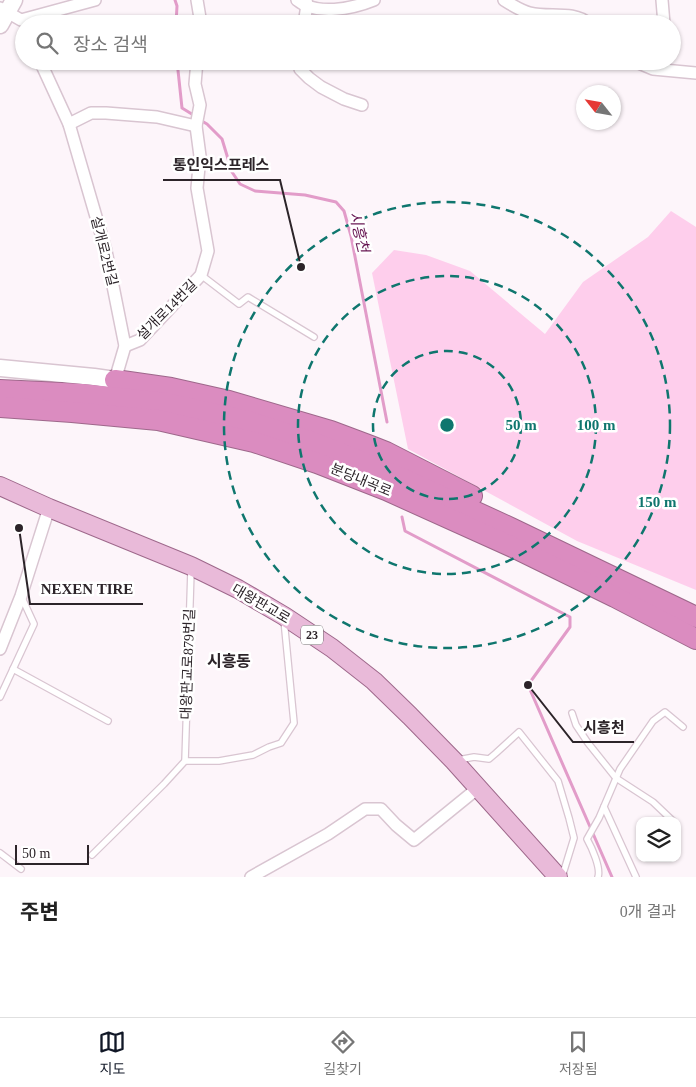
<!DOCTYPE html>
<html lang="ko">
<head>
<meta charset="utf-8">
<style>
	:root { --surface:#fff; --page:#f2f2f2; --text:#222; --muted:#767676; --line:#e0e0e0; --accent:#111827 }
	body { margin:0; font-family:"Times New Roman","Noto Sans KR",serif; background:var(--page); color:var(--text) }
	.controls { position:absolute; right:15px; bottom:15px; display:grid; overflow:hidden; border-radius:10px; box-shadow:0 1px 4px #0004 }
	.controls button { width:45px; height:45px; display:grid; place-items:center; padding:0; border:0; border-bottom:1px solid var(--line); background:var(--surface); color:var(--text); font:25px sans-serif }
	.compass { position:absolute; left:576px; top:85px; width:45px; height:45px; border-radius:50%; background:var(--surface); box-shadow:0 1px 4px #0004; rotate:301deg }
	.scale { position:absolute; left:15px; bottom:12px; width:74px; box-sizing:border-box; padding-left:5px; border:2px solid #2c2429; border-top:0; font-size:14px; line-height:18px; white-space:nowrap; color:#2c2429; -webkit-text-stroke:4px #fff; paint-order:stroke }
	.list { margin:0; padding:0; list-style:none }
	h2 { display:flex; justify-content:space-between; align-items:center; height:65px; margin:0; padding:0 20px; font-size:21px }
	h2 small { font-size:16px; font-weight:400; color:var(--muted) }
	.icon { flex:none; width:28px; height:28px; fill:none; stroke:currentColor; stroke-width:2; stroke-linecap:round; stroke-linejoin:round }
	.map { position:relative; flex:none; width:696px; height:877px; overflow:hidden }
	.search { position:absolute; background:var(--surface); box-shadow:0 1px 4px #0004; left:15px; right:15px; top:15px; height:55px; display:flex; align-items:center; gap:12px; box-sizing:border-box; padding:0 18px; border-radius:28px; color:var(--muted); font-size:19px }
	.sheet { height:140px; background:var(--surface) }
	nav { display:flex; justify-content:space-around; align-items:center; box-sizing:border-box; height:70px; border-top:1px solid var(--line); background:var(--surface); font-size:14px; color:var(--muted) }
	nav a { display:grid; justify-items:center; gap:2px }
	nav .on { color:var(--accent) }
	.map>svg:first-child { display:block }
</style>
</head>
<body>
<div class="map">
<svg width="696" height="877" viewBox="0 0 696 877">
	<rect width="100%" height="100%" fill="#fdf5fa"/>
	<polygon fill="#feceec" points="671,211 696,227 696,590 577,541 408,449 372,273 394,250 426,255 470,271 545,334 583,282 648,237"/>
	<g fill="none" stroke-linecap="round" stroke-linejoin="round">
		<g stroke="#e29cc9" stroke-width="3">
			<polyline points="175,0 177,6 176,24"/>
			<polyline points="177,61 182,108 195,116"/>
			<polyline points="200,120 207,124 222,139 232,172 240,184 255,191 305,195 336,202 344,211 351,236 387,422"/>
			<polyline points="402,517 405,531 570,617 570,627 528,685 612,877"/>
		</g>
		<g stroke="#d9c5d1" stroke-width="8">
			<g id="lane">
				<polyline points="201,275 239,304 248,297 314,337"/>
				<polyline points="191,570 185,761 219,761 253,755 269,747 281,743 294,723 284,620"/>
				<polyline points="13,669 108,721"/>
				<polyline points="0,697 34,624 22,598"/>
				<polyline points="572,713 576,725 588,743 616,778 653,802 673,821"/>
				<polyline points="458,760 474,757 489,759 496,753 519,732 558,781 569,818 574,838 562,877"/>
				<polyline points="604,807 636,877"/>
				<polyline points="0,853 21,869"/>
				<polyline points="92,855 164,784 185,761"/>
				<path d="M 598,877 C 601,868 592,848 587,839 L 599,818 L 620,769 L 653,721 L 665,712 L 683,727"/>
			</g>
		</g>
		<g stroke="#d9c5d1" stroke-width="14">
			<g id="street">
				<polyline points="197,0 201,24"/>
				<path d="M 297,0 C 316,16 352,9 374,0"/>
				<path d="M 504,0 C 512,5 521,11 530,13 C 549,18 573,10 589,24"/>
				<polyline points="662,0 664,24"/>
				<polyline points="0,8 21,20 95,0"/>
				<polyline points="304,24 307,5 306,0"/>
				<polyline points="40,61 69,124 106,251 125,346 115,380"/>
				<polyline points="299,61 300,69 309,78 321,87 344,99 362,105"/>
				<polyline points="634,61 653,69 696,73"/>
				<polyline points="69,124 91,113 106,113 157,117 196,126"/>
				<polyline points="125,346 140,340 201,275 208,251 197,188 200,156 196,126 200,105 195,84 197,61"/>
				<polyline points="0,649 21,596 49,508"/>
				<polyline points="251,877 328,834 365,809 381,809 396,825 414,840 478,788"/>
			</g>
		</g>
		<g stroke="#d9c5d1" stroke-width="19">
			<g id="secondary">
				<polyline points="0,25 14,0"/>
				<polyline points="0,368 94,377 115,380"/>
			</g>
		</g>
		<g stroke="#9e688b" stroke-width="20">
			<polyline id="primary" points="0,486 49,508 191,566 238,589 284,616 332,648 374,681 410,716 454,761 558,877"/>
		</g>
		<g stroke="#9e688b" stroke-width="22">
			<g id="highway">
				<polyline points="115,380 171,388 229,401 331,431 371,446 386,452 472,496"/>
				<polyline points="0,390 82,394 166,403 248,421 313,442 402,478 511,528 696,617"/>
				<polyline points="0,407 72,412 158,420 254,442 317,463 386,490 517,549 615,597 696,639"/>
			</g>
		</g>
		<use href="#lane" stroke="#fff" stroke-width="5.5"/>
		<use href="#street" stroke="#fff" stroke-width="11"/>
		<use href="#secondary" stroke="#fff" stroke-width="16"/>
		<use href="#primary" stroke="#e9bad9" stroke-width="18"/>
		<use href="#highway" stroke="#db8cc0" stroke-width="20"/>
	</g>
	<g fill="none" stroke="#0f766e" stroke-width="2.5" stroke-dasharray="9 6">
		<circle cx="447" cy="425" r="74"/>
		<circle cx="447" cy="425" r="149"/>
		<circle cx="447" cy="425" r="223"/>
	</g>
	<g text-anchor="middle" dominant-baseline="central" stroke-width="5" stroke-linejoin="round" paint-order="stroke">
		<rect fill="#fff" stroke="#6b6669" stroke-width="1" x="301" y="625.5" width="22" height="19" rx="4"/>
		<g font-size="12" font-weight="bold" fill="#2c2429">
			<text x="312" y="635">23</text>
		</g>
		<g font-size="14" fill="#2c2429" stroke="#fff">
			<text transform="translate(104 251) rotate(76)">설개로2번길</text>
			<text transform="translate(167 310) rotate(-45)">설개로14번길</text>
			<text transform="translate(361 480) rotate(22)">분당내곡로</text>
			<text transform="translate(261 604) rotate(30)">대왕판교로</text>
			<text transform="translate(188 664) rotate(-88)">대왕판교로879번길</text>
		</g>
		<g font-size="15" font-style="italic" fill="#651450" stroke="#fff">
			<text transform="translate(359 232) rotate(76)">시흥천</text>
		</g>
		<g font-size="16" font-weight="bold" fill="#2c2429" stroke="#fff">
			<text x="229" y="661">시흥동</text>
		</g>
	</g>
	<circle cx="447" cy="425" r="8" fill="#0f766e" stroke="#fff" stroke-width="2.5"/>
	<g font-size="15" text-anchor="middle" font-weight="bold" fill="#0f766e" stroke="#fff" stroke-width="5" stroke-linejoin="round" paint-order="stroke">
		<text x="521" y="430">50 m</text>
		<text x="596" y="430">100 m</text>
		<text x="657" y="507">150 m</text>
	</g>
	<path fill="none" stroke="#2c2429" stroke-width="2" d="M301 267L280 180H163M19 528L30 604H143M528 685L573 742H634"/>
	<g fill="#2c2429" stroke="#fff" stroke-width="2">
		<circle cx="301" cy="267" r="5"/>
		<circle cx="19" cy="528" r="5"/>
		<circle cx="528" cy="685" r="5"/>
	</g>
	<g font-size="15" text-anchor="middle" font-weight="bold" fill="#2c2429" stroke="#fff" stroke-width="5" stroke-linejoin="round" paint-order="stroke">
		<text x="221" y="170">통인익스프레스</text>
		<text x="87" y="594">NEXEN TIRE</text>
		<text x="604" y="733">시흥천</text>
	</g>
</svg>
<div class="controls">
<button><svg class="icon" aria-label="layers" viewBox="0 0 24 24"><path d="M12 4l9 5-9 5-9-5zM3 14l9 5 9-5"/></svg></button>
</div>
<svg class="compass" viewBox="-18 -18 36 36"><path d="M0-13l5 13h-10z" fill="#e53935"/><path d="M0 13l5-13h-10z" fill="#767676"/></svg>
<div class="scale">50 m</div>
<div class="search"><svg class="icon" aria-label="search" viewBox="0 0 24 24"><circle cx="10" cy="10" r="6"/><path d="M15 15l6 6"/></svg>장소 검색</div>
</div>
<section class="sheet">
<h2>주변<small>0개 결과</small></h2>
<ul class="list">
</ul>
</section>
<nav>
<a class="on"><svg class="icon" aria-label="map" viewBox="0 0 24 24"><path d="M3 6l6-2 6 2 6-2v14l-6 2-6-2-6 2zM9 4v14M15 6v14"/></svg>지도</a>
<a><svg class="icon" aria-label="directions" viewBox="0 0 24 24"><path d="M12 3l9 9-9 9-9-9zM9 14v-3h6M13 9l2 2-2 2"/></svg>길찾기</a>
<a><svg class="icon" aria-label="saved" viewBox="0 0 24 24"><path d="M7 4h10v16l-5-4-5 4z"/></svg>저장됨</a>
</nav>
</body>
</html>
